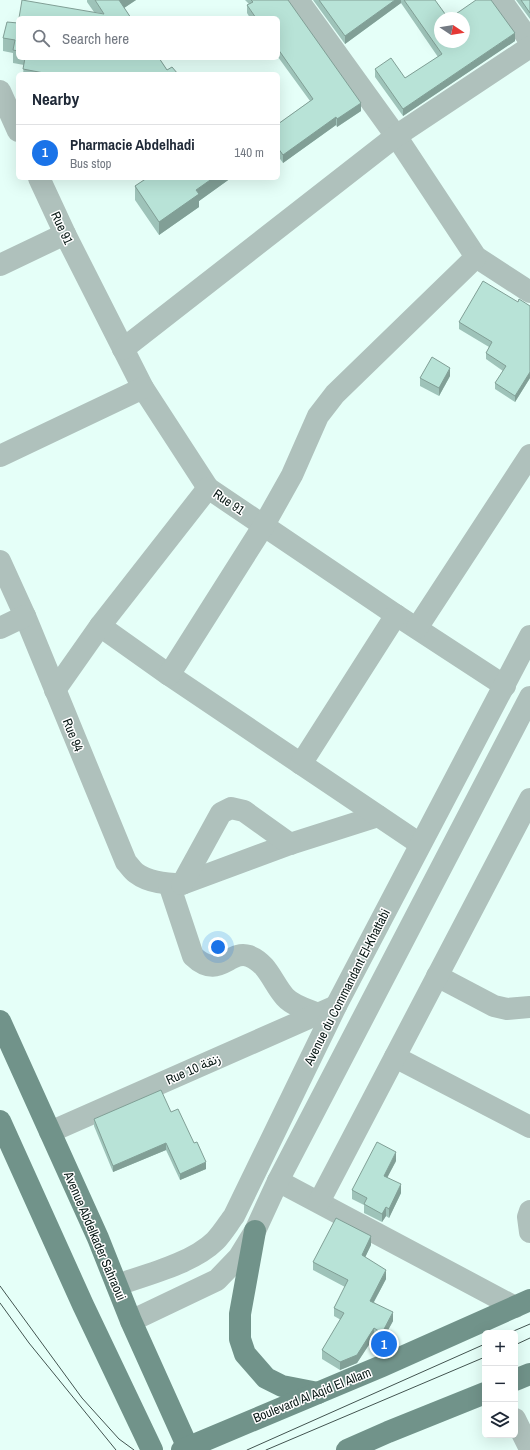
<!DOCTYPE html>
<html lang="en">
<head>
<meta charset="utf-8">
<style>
	:root { --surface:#fff; --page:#f2f2f3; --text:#1f2937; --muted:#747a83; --line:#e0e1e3; --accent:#1a73e8 }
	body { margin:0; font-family:"Archivo Narrow",Vazirmatn,sans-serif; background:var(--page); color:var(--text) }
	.controls { position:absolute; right:12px; bottom:12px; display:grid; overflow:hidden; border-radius:6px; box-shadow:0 4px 16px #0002 }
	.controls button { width:36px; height:36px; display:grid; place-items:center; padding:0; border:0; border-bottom:1px solid var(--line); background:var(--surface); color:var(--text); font:20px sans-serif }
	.compass { position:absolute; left:434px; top:12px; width:36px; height:36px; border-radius:50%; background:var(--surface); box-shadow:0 4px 16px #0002; rotate:102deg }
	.you { position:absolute; left:218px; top:947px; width:14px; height:14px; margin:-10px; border:3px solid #fff; border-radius:50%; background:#1a73e8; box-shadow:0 0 0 6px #1a73e833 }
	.badge { display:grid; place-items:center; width:26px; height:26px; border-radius:50%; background:var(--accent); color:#fff; font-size:13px; font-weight:700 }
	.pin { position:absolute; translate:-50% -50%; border:2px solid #fff; box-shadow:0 1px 4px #0006 }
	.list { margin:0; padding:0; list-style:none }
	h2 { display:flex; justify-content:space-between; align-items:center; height:52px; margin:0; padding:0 16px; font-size:17px }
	h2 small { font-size:13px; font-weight:400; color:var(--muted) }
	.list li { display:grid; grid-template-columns:26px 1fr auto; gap:12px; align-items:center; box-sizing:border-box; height:56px; padding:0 16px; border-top:1px solid var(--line) }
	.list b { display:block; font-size:15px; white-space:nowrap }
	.list p { margin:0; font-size:13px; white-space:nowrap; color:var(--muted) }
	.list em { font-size:13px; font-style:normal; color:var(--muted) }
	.icon { flex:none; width:22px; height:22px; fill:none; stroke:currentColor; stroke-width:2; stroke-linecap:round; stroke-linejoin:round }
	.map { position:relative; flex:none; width:530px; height:1450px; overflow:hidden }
	.search { position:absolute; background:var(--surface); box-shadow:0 4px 16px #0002; left:16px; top:16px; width:264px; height:44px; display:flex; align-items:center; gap:10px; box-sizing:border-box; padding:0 14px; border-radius:6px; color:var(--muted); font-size:15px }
	.panel { position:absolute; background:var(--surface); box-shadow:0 4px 16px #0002; left:16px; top:72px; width:264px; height:108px; border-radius:6px }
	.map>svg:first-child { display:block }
</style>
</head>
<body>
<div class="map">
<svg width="530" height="1450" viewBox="0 0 530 1450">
	<rect width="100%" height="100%" fill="#e5fff8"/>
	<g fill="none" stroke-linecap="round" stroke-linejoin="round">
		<g stroke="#afc1bc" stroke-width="22">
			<polyline points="298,0 396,136 476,257 530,292"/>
			<polyline points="501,0 530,41"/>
			<polyline points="0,91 18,131"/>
			<polyline points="39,178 65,234 143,388 208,488 396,615 505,686"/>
			<polyline points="0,265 65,234"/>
			<polyline points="123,349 396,136 530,47"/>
			<polyline points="0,456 143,388"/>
			<path d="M 0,561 L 25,616 L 126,862 C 129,865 132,870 136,873 C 149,883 167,884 182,884 L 290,844 L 378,816"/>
			<polyline points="100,626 169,675 420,844"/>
			<polyline points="0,628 25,616"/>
			<polyline points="417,628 530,455"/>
			<polyline points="169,675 264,525 292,475 318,416 335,394 476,257"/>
			<polyline points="55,690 100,626 208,488"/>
			<polyline points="301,764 396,615"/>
			<path d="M 169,884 L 193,956 C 219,981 229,949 249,956 C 268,963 273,984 285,997 C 293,1006 308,1010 319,1014"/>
			<polyline points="182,884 221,813 231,808 244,811 290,844"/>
			<polyline points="437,976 494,1006 507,1009 530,1007"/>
			<polyline points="395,1057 530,1127"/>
			<polyline points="50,1132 336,1006"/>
			<polyline points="278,1181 515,1307"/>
			<polyline points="319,1202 530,799"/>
			<polyline points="530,1211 528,1217 530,1232"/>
			<path d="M 117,1285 C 146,1275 193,1263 215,1241 C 222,1234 228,1224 234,1216 L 336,1006 L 530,636"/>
			<polyline points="131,1321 217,1280 239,1257 255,1231 278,1181 530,697"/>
			<polyline points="515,1419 530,1449"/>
		</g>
		<g stroke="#71938a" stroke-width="22">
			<polyline points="0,1021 98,1238 131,1321 189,1450"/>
			<polyline points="0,1121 83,1305 152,1450"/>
			<polyline points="255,1231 240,1314 240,1339 245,1354 266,1378 282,1386 318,1393"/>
			<polyline points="515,1380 530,1374"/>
			<polyline points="182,1450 382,1366 530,1300"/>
			<polyline points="347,1450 388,1432 485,1393"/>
		</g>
		<g stroke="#425450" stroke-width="1">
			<polyline points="0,1286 82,1398 119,1439 134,1450"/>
			<polyline points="0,1303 29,1343 116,1450"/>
			<polyline points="509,1333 530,1324"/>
			<polyline points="515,1345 530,1338"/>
			<polyline points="247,1450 485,1344"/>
			<polyline points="266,1450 485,1357"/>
		</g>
	</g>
	<g fill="#9ec3b9">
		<polygon points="87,0 136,0 124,8 131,18 94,12 87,2"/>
		<polygon points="245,0 288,0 361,111 337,127 336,125 283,163 278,156 278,124 310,101 278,57 278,18 250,18 247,13 247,5 249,4"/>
		<polygon points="313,0 435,0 440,18 515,41 403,116 375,77 375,69 405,78 438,57 401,3 345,44"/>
		<polygon points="516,0 530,0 530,19"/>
		<polygon points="18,22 18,58 159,58 167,70 178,74 23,74 24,65 13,63 13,53 3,51 3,38 18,23"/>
		<polygon points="147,178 231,178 199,201 199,207 159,235 135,200 135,186"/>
		<polygon points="518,302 530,306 530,378 515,402 495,389 495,383 503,371 486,359 486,353 489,347 459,329 459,322"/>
		<polygon points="450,376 439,396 420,386 420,378"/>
		<polygon points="171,1112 206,1169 180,1180 166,1150 113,1172 94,1126 94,1119"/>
		<polygon points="396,1161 387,1177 401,1193 389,1218 386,1216 382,1222 364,1213 364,1205 352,1199 352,1190"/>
		<polygon points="371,1245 365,1257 386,1279 374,1302 393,1321 382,1341 374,1337 357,1363 340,1370 322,1359 322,1350 341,1320 334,1316 334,1308 345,1287 313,1270 313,1262"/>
	</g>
	<g fill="#819f96">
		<polygon points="118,0 136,0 118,12"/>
		<polygon points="395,0 401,0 401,3 345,44 345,36"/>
		<polygon points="515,33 515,41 403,116 403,109"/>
		<polygon points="361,103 361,111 337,127 337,119"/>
		<polygon points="336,117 336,125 283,163 283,155"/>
		<polygon points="213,178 231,178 199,201 199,207 159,235 159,222 196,190"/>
		<polygon points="450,368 450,376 439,396 439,388"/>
		<polygon points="530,372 530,378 515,402 515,396"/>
		<polygon points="166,1143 166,1150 113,1172 113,1166"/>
		<polygon points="396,1152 396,1161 384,1184 384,1176"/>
		<polygon points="206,1162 206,1169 180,1180 180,1174"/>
		<polygon points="401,1184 401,1193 389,1218 389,1209"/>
		<polygon points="386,1207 386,1216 382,1222 382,1214"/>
		<polygon points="371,1236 371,1245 362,1264 362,1255"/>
		<polygon points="386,1270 386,1279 370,1309 370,1301"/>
		<polygon points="393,1312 393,1321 382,1341 382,1333"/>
		<polygon points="374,1328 374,1337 357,1363 340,1370 340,1362"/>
	</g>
	<g fill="#b8e3d7" stroke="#819f96">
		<polygon points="22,0 104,14 95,0 119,0 131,18 19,18"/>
		<polygon points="251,0 288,0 361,103 337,119 336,117 283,155 278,148 278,124 313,99 278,49 278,18 256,18 247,5 253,2"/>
		<polygon points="319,0 395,0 345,36"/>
		<polygon points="404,0 435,0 448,18 440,18 440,42 464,42 464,18 450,18 476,0 491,0 515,33 403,109 375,69 391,58 405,78 442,54"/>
		<polygon points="521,0 530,0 530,13"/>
		<polygon points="7,22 18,23 18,22 18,51 13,50 15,40 3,38"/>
		<polygon points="25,58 159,58 167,70 172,67 178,74 49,74 23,69"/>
		<polygon points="147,178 213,178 196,190 199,194 159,222 135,186"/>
		<polygon points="483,281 518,302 519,299 530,306 530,372 515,396 495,383 506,366 486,353 492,342 459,322"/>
		<polygon points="432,357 450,368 439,388 420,378"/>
		<polygon points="161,1090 171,1112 178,1109 194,1143 197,1142 206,1162 180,1174 166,1143 113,1166 94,1119"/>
		<polygon points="377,1142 396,1152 384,1176 401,1184 389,1209 386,1207 382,1214 364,1204 367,1198 352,1190"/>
		<polygon points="336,1218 371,1236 362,1255 386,1270 370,1301 393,1312 382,1333 374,1328 357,1355 340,1362 322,1350 344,1313 334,1308 348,1280 313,1262"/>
	</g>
	<g text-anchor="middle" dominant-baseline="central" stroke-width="3" stroke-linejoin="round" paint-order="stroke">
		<g font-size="13" fill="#091916" stroke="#fff">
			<text transform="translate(62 228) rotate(65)">Rue 91</text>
			<text transform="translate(229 502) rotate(34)">Rue 91</text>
			<text transform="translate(73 735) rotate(68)">Rue 94</text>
			<text transform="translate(347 987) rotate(-63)">Avenue du Commandant El-Khattabi</text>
			<text transform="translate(193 1069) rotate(-24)">Rue 10 زنقة</text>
			<text transform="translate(95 1236) rotate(67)">Avenue Abdelkader Sahraoui</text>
			<text transform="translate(312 1395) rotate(-22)">Boulevard Al Aqid El Allam</text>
		</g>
	</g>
</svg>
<div class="controls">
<button>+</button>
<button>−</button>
<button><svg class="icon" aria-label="layers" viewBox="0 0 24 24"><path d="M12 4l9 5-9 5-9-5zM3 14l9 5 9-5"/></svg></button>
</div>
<svg class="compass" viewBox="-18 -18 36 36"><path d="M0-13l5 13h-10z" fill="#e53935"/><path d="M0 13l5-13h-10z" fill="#747a83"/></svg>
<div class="you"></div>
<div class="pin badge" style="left:384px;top:1344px">1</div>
<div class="search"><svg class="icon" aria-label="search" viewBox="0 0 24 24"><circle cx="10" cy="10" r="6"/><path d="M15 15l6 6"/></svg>Search here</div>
<section class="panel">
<h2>Nearby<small></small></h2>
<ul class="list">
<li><span class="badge">1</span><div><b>Pharmacie Abdelhadi</b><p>Bus stop</p></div><em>140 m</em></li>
</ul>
</section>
</div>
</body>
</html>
